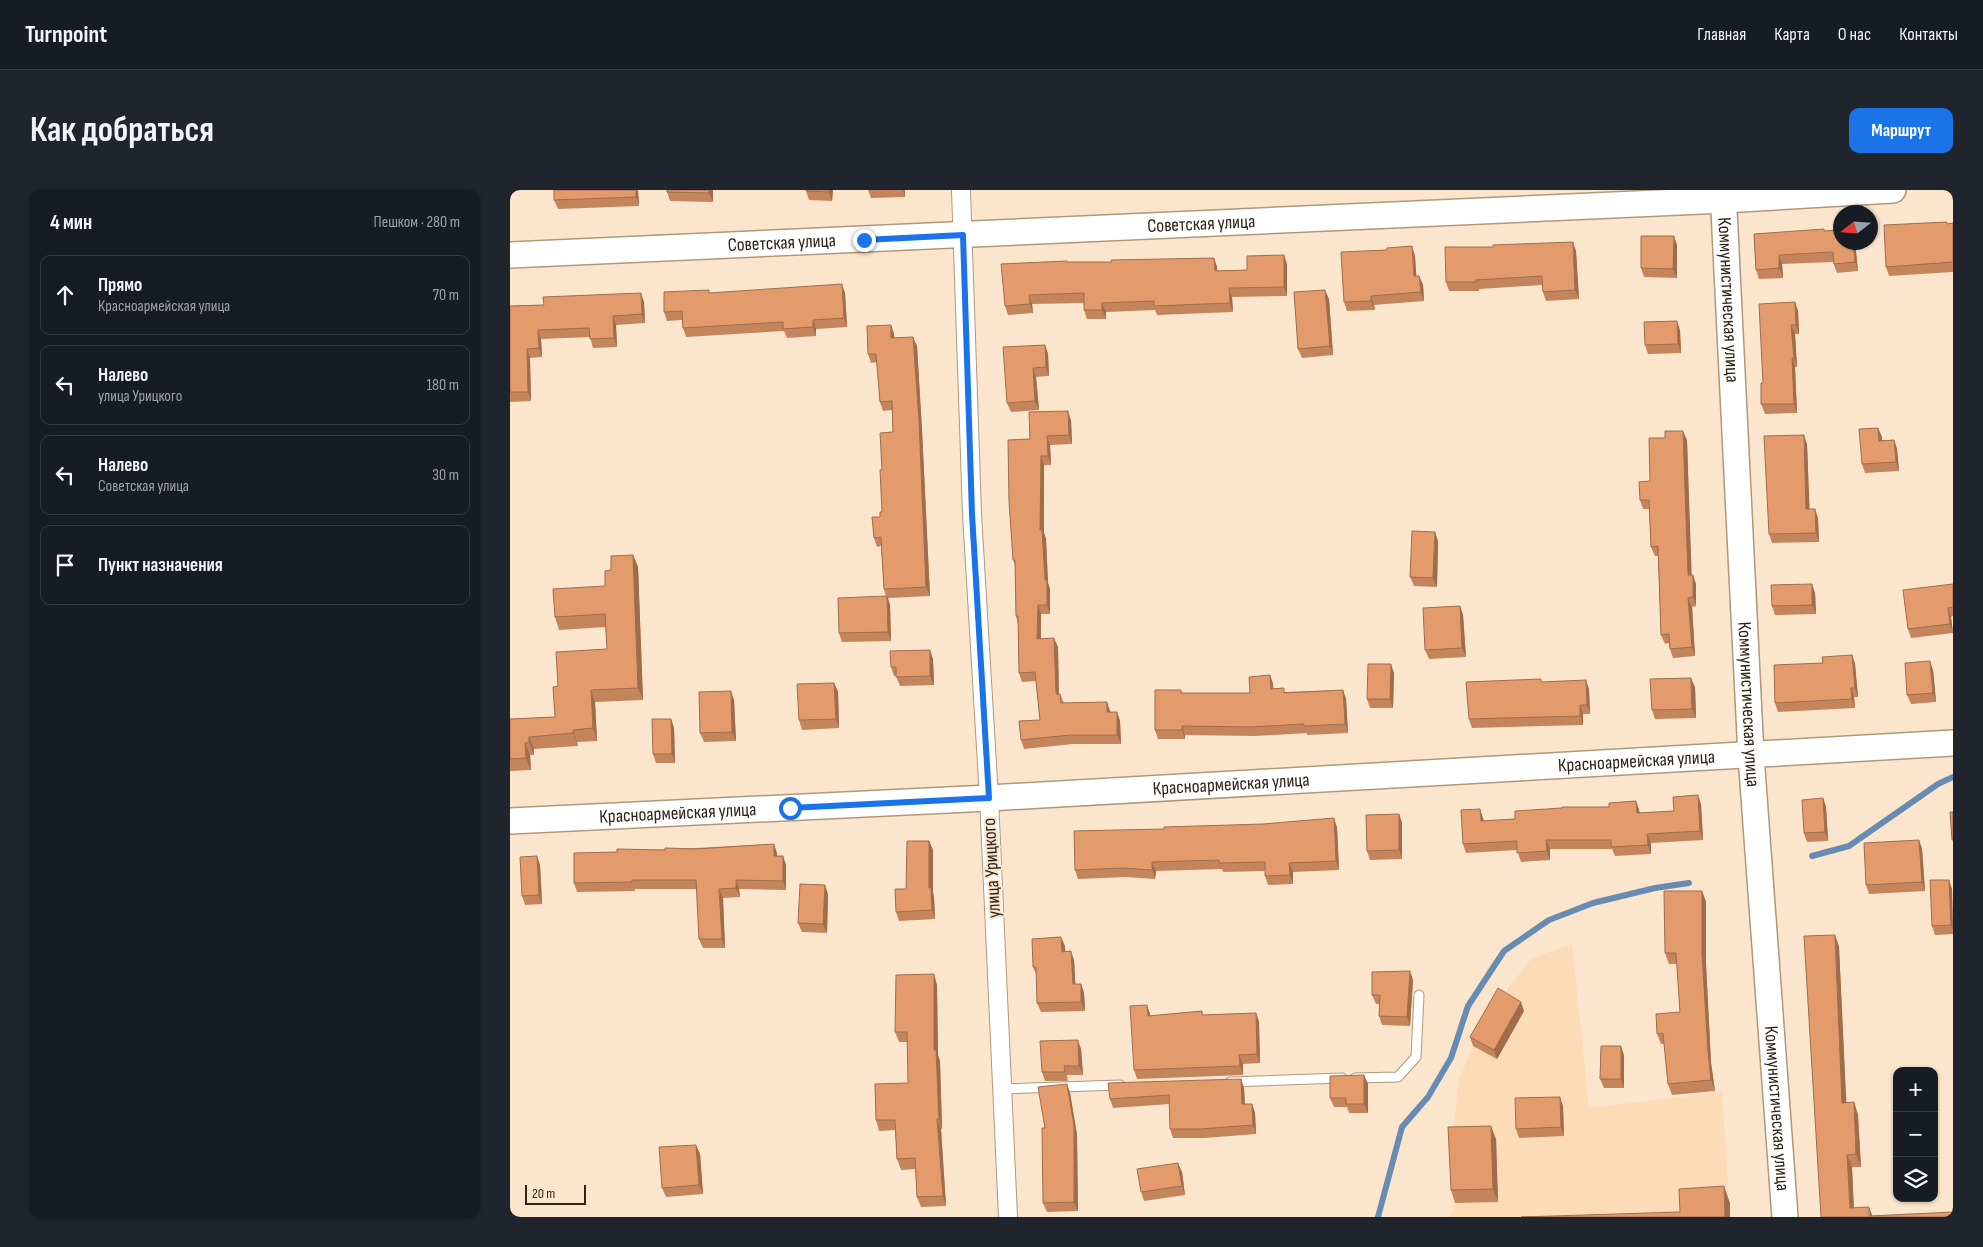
<!DOCTYPE html>
<html lang="ru">
<head>
<meta charset="utf-8">
<style>
	:root { --surface:#171b24; --page:#20242c; --text:#f1f3f6; --muted:#9ea1a6; --line:#363941; --accent:#1a73e8 }
	body { margin:0; font-family:"Sofia Sans Condensed",sans-serif; background:var(--page); color:var(--text) }
	.controls { position:absolute; right:15px; bottom:15px; display:grid; overflow:hidden; border-radius:10px; box-shadow:0 1px 4px #0004 }
	.controls button { width:45px; height:45px; display:grid; place-items:center; padding:0; border:0; border-bottom:1px solid var(--line); background:var(--surface); color:var(--text); font:25px sans-serif }
	.compass { position:absolute; left:1323px; top:15px; width:45px; height:45px; border-radius:50%; background:var(--surface); box-shadow:0 1px 4px #0004; rotate:253deg }
	.scale { position:absolute; left:15px; bottom:12px; width:61px; box-sizing:border-box; padding-left:5px; border:2px solid #2e2418; border-top:0; font-size:14px; line-height:18px; white-space:nowrap; color:#2e2418; -webkit-text-stroke:4px #fbe6cd; paint-order:stroke }
	.stop { position:absolute; width:15px; height:15px; margin:-11px; border:4px solid #1a73e8; border-radius:50%; background:#fff }
	.stop.end { background:#1a73e8; border-color:#fff; box-shadow:0 1px 5px #0008 }
	.list { margin:0; padding:0; list-style:none }
	h2 { display:flex; justify-content:space-between; align-items:center; height:65px; margin:0; padding:0 20px; font-size:21px }
	h2 small { font-size:16px; font-weight:400; color:var(--muted) }
	.list li { display:grid; grid-template-columns:32px 1fr auto; gap:15px; align-items:center; box-sizing:border-box; height:80px; margin:0 10px 10px; padding:0 10px; border:1px solid var(--line); border-radius:10px }
	.list b { display:block; font-size:19px; white-space:nowrap }
	.list p { margin:0; font-size:16px; white-space:nowrap; color:var(--muted) }
	.list em { font-size:16px; font-style:normal; color:var(--muted) }
	.icon { flex:none; width:28px; height:28px; fill:none; stroke:currentColor; stroke-width:2; stroke-linecap:round; stroke-linejoin:round }
	.map { position:relative; flex:none; width:1443px; height:1027px; overflow:hidden; border-radius:10px }
	header { display:flex; align-items:center; gap:30px; box-sizing:border-box; height:70px; padding:0 25px; background:var(--surface); border-bottom:1px solid var(--line) }
	header strong { font-size:24px }
	nav { display:flex; gap:28px; margin-inline-start:auto; font-size:18px }
	.intro { display:flex; align-items:center; justify-content:space-between; box-sizing:border-box; height:120px; padding:0 30px }
	h1 { margin:0; font-size:35px }
	.button { padding:12px 22px; border-radius:10px; background:var(--accent); color:#fff; font-size:18px; font-weight:700 }
	main { display:flex; gap:30px; padding:0 30px }
	aside { flex:1; background:var(--surface); border-radius:10px; box-shadow:0 1px 4px #0004 }
	.map>svg:first-child { display:block }
</style>
</head>
<body>
<header>
<strong>Turnpoint</strong>
<nav><a>Главная</a><a>Карта</a><a>О нас</a><a>Контакты</a></nav>
</header>
<div class="intro"><h1>Как добраться</h1><a class="button">Маршрут</a></div>
<main>
<aside>
<h2>4 мин<small>Пешком · 280 m</small></h2>
<ul class="list">
<li><svg class="icon" aria-label="ahead" viewBox="0 0 24 24"><path d="M12 20V5M6 11l6-6 6 6"/></svg><div><b>Прямо</b><p>Красноармейская улица</p></div><em>70 m</em></li>
<li><svg class="icon" aria-label="left" viewBox="0 0 24 24"><path d="M17 20v-9H6M10 6l-5 5 5 5"/></svg><div><b>Налево</b><p>улица Урицкого</p></div><em>180 m</em></li>
<li><svg class="icon" aria-label="left" viewBox="0 0 24 24"><path d="M17 20v-9H6M10 6l-5 5 5 5"/></svg><div><b>Налево</b><p>Советская улица</p></div><em>30 m</em></li>
<li><svg class="icon" aria-label="arrive" viewBox="0 0 24 24"><path d="M6 21V4h12l-3 4 3 4H6"/></svg><div><b>Пункт назначения</b></div></li>
</ul>
</aside>
<div class="map">
<svg width="1443" height="1027" viewBox="0 0 1443 1027">
	<rect width="100%" height="100%" fill="#fbe6cd"/>
	<polygon fill="#fbdcb6" points="1062,754 1079,918 1212,902 1220,1027 940,1027 945,1013 943,951 948,892 963,856 991,807 1022,768"/>
	<g fill="none" stroke-linecap="round" stroke-linejoin="round">
		<g stroke="#688bb3" stroke-width="6">
			<polyline points="1302,666 1339,656 1428,594 1443,587"/>
			<polyline points="868,1027 892,937 918,907 941,868 958,816 994,761 1039,730 1083,713 1145,698 1179,693"/>
		</g>
		<g stroke="#b0987a" stroke-width="11">
			<g id="lane">
				<polyline points="845,888 888,887 906,867 909,805"/>
				<polyline points="720,892 832,888"/>
				<polyline points="493,899 610,895"/>
			</g>
		</g>
		<g stroke="#b0987a" stroke-width="20">
			<polyline id="street" points="451,0 462,324 479,608 498,1027"/>
		</g>
		<g stroke="#b0987a" stroke-width="28">
			<g id="secondary">
				<path id="s1" d="M 1213,0 L 1241,566 L 1275,1027"/>
				<path id="s2" d="M 0,65 L 1214,10 L 1383,0"/>
				<path id="s3" d="M 0,631 L 479,608 L 1443,553"/>
			</g>
		</g>
		<use href="#lane" stroke="#fff" stroke-width="9"/>
		<use href="#street" stroke="#fff" stroke-width="18"/>
		<use href="#secondary" stroke="#fff" stroke-width="25"/>
	</g>
	<g fill="#c4855d">
		<polygon points="128,0 129,16 48,19 44,10"/>
		<polygon points="203,0 203,12 160,11 157,2"/>
		<polygon points="323,0 322,11 299,10 296,1"/>
		<polygon points="358,0 395,0 395,7 361,8"/>
		<polygon points="1443,33 1443,82 1379,86 1376,77 1438,34"/>
		<polygon points="1315,41 1345,52 1348,81 1327,83 1323,72 1272,74 1273,88 1249,89 1246,80 1244,44"/>
		<polygon points="1167,55 1167,88 1134,87 1131,78"/>
		<polygon points="1066,61 1069,109 1036,111 1033,102 1032,95 969,99 969,101 939,101 936,92"/>
		<polygon points="905,66 906,86 909,86 913,95 914,111 864,115 865,120 837,121 834,112"/>
		<polygon points="704,68 707,77 707,81 737,80 777,74 777,106 722,107 723,122 647,125 645,120 596,122 596,129 577,129 574,120 574,113 522,114 523,123 498,125 495,116 558,72 602,72"/>
		<polygon points="200,103 335,103 337,137 306,139 306,146 277,148 274,141 176,147 173,138 172,130 157,131 154,122"/>
		<polygon points="819,109 823,165 792,168 788,159"/>
		<polygon points="134,112 135,133 106,135 107,157 83,158 80,147 31,149 32,167 20,168 21,211 0,212 0,116"/>
		<polygon points="1285,112 1288,121 1289,144 1285,144 1287,177 1285,177 1287,223 1255,224 1251,214 1253,193"/>
		<polygon points="381,135 384,144 384,148 407,156 412,240 420,406 378,408 380,415 381,451 332,452 329,443 376,406 374,399 371,356 367,357 364,348 372,322 372,280 383,242 382,220 373,221 370,212 367,172 361,173 358,164"/>
		<polygon points="1170,140 1171,163 1138,164 1135,155"/>
		<polygon points="535,155 538,164 539,186 526,187 529,220 501,222 497,213"/>
		<polygon points="561,230 562,254 540,255 541,275 534,275 534,343 536,349 538,393 540,399 540,424 531,424 531,449 548,457 549,504 550,504 554,513 600,522 607,522 610,531 611,554 563,554 514,559 511,550 530,530 526,491 512,492 509,483 508,434 506,426 505,375 503,370 520,249"/>
		<polygon points="1368,238 1372,247 1372,250 1384,250 1387,259 1389,281 1355,283 1352,274"/>
		<polygon points="1177,250 1181,385 1186,394 1186,416 1182,417 1185,466 1163,468 1160,459 1159,453 1155,454 1151,445 1148,366 1145,366 1141,357 1139,319 1133,319 1130,310 1140,291"/>
		<polygon points="1297,254 1299,319 1308,328 1309,352 1262,353 1259,344"/>
		<polygon points="928,351 927,397 904,396 900,387"/>
		<polygon points="123,365 128,377 133,510 85,512 87,551 67,552 68,556 24,559 24,565 20,565 21,580 0,581 0,529 45,527 48,496 97,459 96,437 49,440 45,427 95,396 101,380"/>
		<polygon points="1443,394 1443,426 1441,427 1443,443 1401,448 1398,439"/>
		<polygon points="1305,403 1306,424 1265,425 1262,416"/>
		<polygon points="950,416 953,425 956,467 919,469 915,460"/>
		<polygon points="1342,465 1345,474 1348,507 1344,507 1345,518 1268,522 1265,513 1313,473"/>
		<polygon points="423,469 424,495 390,496 386,486 384,486 381,477"/>
		<polygon points="1423,480 1426,512 1401,514 1397,505"/>
		<polygon points="884,483 883,518 860,518 857,509"/>
		<polygon points="760,485 763,494 763,499 775,502 833,500 836,509 838,543 797,545 797,543 745,546 675,545 675,549 648,549 645,540 671,500 672,503 740,503"/>
		<polygon points="1032,492 1079,499 1080,524 1073,524 1073,535 962,538 959,529"/>
		<polygon points="324,493 328,502 329,538 292,540 289,530"/>
		<polygon points="1185,497 1186,528 1145,529 1142,520"/>
		<polygon points="224,510 226,551 194,552 190,543"/>
		<polygon points="161,529 164,538 165,573 146,573 143,564"/>
		<polygon points="1313,608 1316,617 1318,651 1297,652 1294,643"/>
		<polygon points="1126,611 1130,623 1164,621 1191,614 1193,650 1141,653 1141,664 1105,666 1102,659 1040,659 1040,670 1011,672 1007,660 956,663 953,654 973,628 974,631 1005,629 1099,617"/>
		<polygon points="889,624 892,633 892,669 860,670 857,661"/>
		<polygon points="827,637 829,680 783,682 783,694 758,695 755,686 755,681 713,682 712,679 646,681 645,689 616,687 568,689 565,680"/>
		<polygon points="1409,650 1412,659 1415,701 1359,704 1356,695"/>
		<polygon points="419,651 423,660 423,702 424,707 425,729 389,731 386,722"/>
		<polygon points="264,654 267,666 273,666 276,675 276,700 229,699 230,707 213,708 215,758 193,758 189,749 187,699 125,699 125,701 67,702 64,693 107,662"/>
		<polygon points="27,666 30,675 32,714 15,715 12,706"/>
		<polygon points="1442,699 1443,744 1425,745 1422,736"/>
		<polygon points="1192,701 1196,712 1196,774 1201,873 1205,901 1162,905 1158,894 1154,854 1151,854 1147,844 1170,822 1167,774 1159,774 1155,763"/>
		<polygon points="318,704 317,743 292,742 288,733"/>
		<polygon points="1325,745 1329,757 1336,913 1344,912 1348,925 1351,977 1342,977 1344,1018 1362,1026 1443,1027 1311,1027"/>
		<polygon points="555,756 555,761 564,770 565,794 571,794 574,803 575,821 531,822 527,813 527,786 523,777"/>
		<polygon points="903,790 900,836 872,835 869,826 870,814 866,814 862,805"/>
		<polygon points="427,795 428,865 430,871 432,939 431,939 436,1016 411,1017 407,1007 406,979 391,980 387,969 385,940 369,941 366,930 398,893 398,852 389,852 385,842"/>
		<polygon points="692,821 693,825 746,823 749,832 750,873 733,874 733,885 627,889 624,880 640,824 640,826"/>
		<polygon points="1014,821 987,869 963,856 960,847"/>
		<polygon points="571,859 573,885 557,885 558,891 535,891 532,882"/>
		<polygon points="1114,865 1114,898 1094,898 1090,889"/>
		<polygon points="854,885 858,894 858,923 839,923 837,917 824,917 820,908"/>
		<polygon points="731,889 734,898 735,914 742,914 745,923 746,944 694,948 663,948 660,939 660,914 603,918 600,909"/>
		<polygon points="557,894 560,903 567,945 568,1021 537,1022 533,1013 535,938"/>
		<polygon points="1053,916 1054,946 1009,948 1006,939"/>
		<polygon points="986,949 988,1012 945,1013 941,1000"/>
		<polygon points="186,955 190,964 193,1004 156,1007 152,998"/>
		<polygon points="672,982 675,1005 634,1011 631,1002"/>
	</g>
	<g fill="#a06c4c">
		<polygon points="126,0 128,0 129,16 126,7"/>
		<polygon points="199,0 203,0 203,12 199,3"/>
		<polygon points="319,0 323,0 322,11 319,2"/>
		<polygon points="393,0 395,0 395,7"/>
		<polygon points="1164,46 1167,55 1167,88 1163,79"/>
		<polygon points="1063,52 1066,61 1069,109 1065,100"/>
		<polygon points="1343,52 1345,52 1348,81 1345,72"/>
		<polygon points="902,56 905,66 907,95 904,86"/>
		<polygon points="774,65 777,74 777,106 774,97"/>
		<polygon points="1269,65 1272,74 1273,88 1269,78"/>
		<polygon points="704,68 707,77 708,90 705,81"/>
		<polygon points="909,86 913,95 914,111 911,102"/>
		<polygon points="332,94 335,103 337,137 334,128"/>
		<polygon points="719,98 722,107 723,122 720,113"/>
		<polygon points="815,100 819,109 823,165 820,156"/>
		<polygon points="131,103 134,112 135,133 132,124"/>
		<polygon points="519,105 522,114 523,123 520,114"/>
		<polygon points="861,106 864,115 865,120 861,111"/>
		<polygon points="1285,112 1288,121 1289,144 1286,135"/>
		<polygon points="592,113 596,122 596,129 592,120"/>
		<polygon points="103,126 106,135 107,157 104,148"/>
		<polygon points="303,130 306,139 306,146 303,137"/>
		<polygon points="1167,131 1170,140 1171,163 1168,154"/>
		<polygon points="381,135 384,144 385,157 381,148"/>
		<polygon points="1281,135 1285,144 1287,177 1284,168"/>
		<polygon points="28,140 31,149 32,167 29,158"/>
		<polygon points="403,147 407,156 412,240 420,406 416,397"/>
		<polygon points="535,155 538,164 539,186 536,177"/>
		<polygon points="17,159 20,168 21,211 18,202"/>
		<polygon points="1282,168 1285,177 1287,223 1284,214"/>
		<polygon points="523,178 526,187 529,220 525,211"/>
		<polygon points="558,221 561,230 562,254 559,245"/>
		<polygon points="1368,238 1372,247 1372,260 1369,251"/>
		<polygon points="1173,241 1177,250 1182,394 1178,385"/>
		<polygon points="1294,245 1297,254 1300,328 1296,319"/>
		<polygon points="537,246 540,255 541,275 538,266"/>
		<polygon points="1384,250 1387,259 1389,281 1386,272"/>
		<polygon points="531,266 534,275 534,343 536,349 538,393 540,399 540,424 537,415 530,340"/>
		<polygon points="1305,319 1308,328 1309,352 1306,343"/>
		<polygon points="925,342 928,351 927,397 923,388"/>
		<polygon points="123,365 128,377 133,510 128,498"/>
		<polygon points="1183,385 1186,394 1186,416 1183,407"/>
		<polygon points="1302,394 1305,403 1306,424 1302,415"/>
		<polygon points="377,406 380,415 381,451 378,442"/>
		<polygon points="1178,408 1182,417 1185,466 1182,457"/>
		<polygon points="528,415 531,424 531,458 527,449"/>
		<polygon points="950,416 953,425 956,467 952,458"/>
		<polygon points="1438,418 1441,427 1443,443 1440,434"/>
		<polygon points="544,448 548,457 549,513 546,504"/>
		<polygon points="420,460 423,469 424,495 420,486"/>
		<polygon points="1342,465 1345,474 1348,507 1345,498"/>
		<polygon points="1420,471 1423,480 1426,512 1423,503"/>
		<polygon points="881,474 884,483 883,518 880,509"/>
		<polygon points="760,485 763,494 764,508 761,499"/>
		<polygon points="1181,488 1185,497 1186,528 1182,519"/>
		<polygon points="1076,490 1079,499 1080,524 1077,515"/>
		<polygon points="324,493 328,502 329,538 326,529"/>
		<polygon points="1341,498 1344,507 1345,518 1342,509"/>
		<polygon points="81,500 85,512 87,551 83,538"/>
		<polygon points="833,500 836,509 838,543 835,534"/>
		<polygon points="221,501 224,510 226,551 222,542"/>
		<polygon points="597,512 600,521 600,531 597,522"/>
		<polygon points="1070,515 1073,524 1073,535 1070,526"/>
		<polygon points="607,522 610,531 611,554 607,545"/>
		<polygon points="161,529 164,538 165,573 162,564"/>
		<polygon points="672,536 675,545 675,549 672,540"/>
		<polygon points="63,540 67,552 68,556 63,543"/>
		<polygon points="19,547 24,559 24,565 19,552"/>
		<polygon points="15,553 20,565 21,580 16,568"/>
		<polygon points="1188,605 1191,614 1193,650 1190,641"/>
		<polygon points="1313,608 1316,617 1318,651 1315,642"/>
		<polygon points="1126,611 1129,620 1130,632 1127,623"/>
		<polygon points="970,619 973,628 974,640 971,631"/>
		<polygon points="889,624 892,633 892,669 889,660"/>
		<polygon points="824,628 827,637 829,680 826,671"/>
		<polygon points="1137,644 1141,653 1141,664 1138,655"/>
		<polygon points="1036,650 1040,659 1040,670 1037,661"/>
		<polygon points="1409,650 1412,659 1415,701 1412,692"/>
		<polygon points="419,651 423,660 423,702 424,707 425,729 422,720 419,698"/>
		<polygon points="264,654 267,663 267,675 264,666"/>
		<polygon points="27,666 30,675 32,714 29,705"/>
		<polygon points="273,666 276,675 276,700 273,691"/>
		<polygon points="642,672 646,681 645,689 642,680"/>
		<polygon points="779,673 783,682 783,694 780,685"/>
		<polygon points="226,690 229,699 230,707 226,698"/>
		<polygon points="1439,690 1442,699 1443,741 1441,735"/>
		<polygon points="315,695 318,704 317,743 313,734"/>
		<polygon points="209,699 213,708 215,758 212,749"/>
		<polygon points="1192,701 1196,712 1196,774 1201,873 1205,901 1201,890 1198,862 1192,763"/>
		<polygon points="1325,745 1329,757 1337,925 1332,913"/>
		<polygon points="551,747 555,756 556,771 552,762"/>
		<polygon points="561,761 564,770 566,803 563,794"/>
		<polygon points="900,781 903,790 900,836 897,827"/>
		<polygon points="424,784 427,795 428,865 430,871 432,939 429,929 424,860"/>
		<polygon points="571,794 574,803 575,821 571,812"/>
		<polygon points="1011,812 1014,821 987,869 984,860"/>
		<polygon points="637,815 640,824 641,835 638,826"/>
		<polygon points="746,823 749,832 750,873 747,864"/>
		<polygon points="568,850 571,859 573,885 569,876"/>
		<polygon points="1111,856 1114,865 1114,898 1111,889"/>
		<polygon points="729,865 733,874 733,885 730,876"/>
		<polygon points="854,885 858,894 858,923 854,914"/>
		<polygon points="731,889 734,898 735,923 732,914"/>
		<polygon points="557,894 560,903 567,945 568,1021 564,1012"/>
		<polygon points="1050,907 1053,916 1054,946 1051,937"/>
		<polygon points="1344,912 1348,925 1351,977 1346,964"/>
		<polygon points="742,914 745,923 746,944 743,935"/>
		<polygon points="427,929 431,939 436,1016 433,1006"/>
		<polygon points="981,936 986,949 988,1012 983,999"/>
		<polygon points="186,955 190,964 193,1004 189,995"/>
		<polygon points="1337,965 1342,977 1344,1027 1340,1018"/>
		<polygon points="668,973 672,982 675,1005 672,996"/>
		<polygon points="1214,996 1220,1013 1220,1027 1215,1027"/>
		<polygon points="1359,1017 1363,1027 1360,1027"/>
	</g>
	<g fill="#e49b6c" stroke="#a06c4c">
		<polygon points="44,0 126,0 126,7 44,10"/>
		<polygon points="157,0 199,0 199,3 157,2"/>
		<polygon points="296,0 319,0 319,2 296,1"/>
		<polygon points="1437,32 1437,34 1443,33 1443,72 1376,77 1374,35"/>
		<polygon points="1314,39 1314,41 1330,40 1330,52 1343,52 1345,72 1324,74 1323,62 1269,65 1269,78 1246,80 1244,44"/>
		<polygon points="1131,46 1164,46 1163,79 1131,78"/>
		<polygon points="1063,52 1065,100 1033,102 1032,86 966,90 966,92 936,92 935,57 983,57 983,55"/>
		<polygon points="902,56 904,86 909,86 911,102 861,106 861,111 834,112 831,62 877,60 877,58"/>
		<polygon points="774,65 774,97 719,98 720,113 644,116 644,111 592,113 592,120 574,120 574,103 519,105 520,114 495,116 491,74 557,71 557,72 602,72 601,70 704,68 705,81 737,80 737,66"/>
		<polygon points="332,94 334,128 303,130 303,137 273,139 273,132 173,138 172,121 154,122 154,102 199,100 199,103"/>
		<polygon points="815,100 820,156 788,159 784,102"/>
		<polygon points="131,103 132,124 103,126 104,148 80,149 79,138 28,140 29,158 17,159 18,202 0,202 0,116 34,115 33,107"/>
		<polygon points="1285,112 1286,135 1281,135 1284,168 1282,168 1284,214 1251,214 1251,193 1253,193 1249,114"/>
		<polygon points="1167,131 1168,154 1135,155 1134,132"/>
		<polygon points="381,135 381,148 403,147 409,231 416,397 374,399 371,347 364,348 362,327 370,327 370,322 372,322 370,280 372,280 370,243 383,242 382,211 370,212 366,164 358,164 357,136"/>
		<polygon points="535,155 536,177 523,178 525,211 497,213 493,157"/>
		<polygon points="558,221 559,245 537,246 538,266 531,266 530,340 532,340 535,390 537,390 537,415 528,415 527,449 544,448 546,504 550,504 551,513 597,512 597,522 607,522 607,545 560,545 511,550 509,531 530,530 525,482 509,483 508,426 506,426 505,370 503,370 499,311 498,250 520,249 519,222"/>
		<polygon points="1368,238 1369,251 1384,250 1386,272 1352,274 1349,239"/>
		<polygon points="1155,241 1173,241 1178,385 1183,385 1183,407 1178,408 1182,457 1160,459 1159,444 1151,445 1148,356 1141,357 1139,310 1130,310 1129,292 1140,291 1139,248 1155,248"/>
		<polygon points="1294,245 1296,319 1305,319 1306,343 1259,344 1254,246"/>
		<polygon points="902,341 925,342 923,388 900,387"/>
		<polygon points="123,365 128,498 81,500 83,538 63,540 63,543 19,547 19,552 15,553 16,568 0,569 0,529 45,527 43,497 48,496 46,462 97,459 95,424 45,427 43,399 95,396 95,381 101,380 101,366"/>
		<polygon points="1302,394 1302,415 1262,416 1261,395"/>
		<polygon points="1443,394 1443,417 1438,418 1440,434 1398,439 1393,400"/>
		<polygon points="377,406 378,442 329,443 328,408"/>
		<polygon points="950,416 952,458 915,460 913,418"/>
		<polygon points="420,460 420,486 386,487 386,477 381,477 380,461"/>
		<polygon points="1342,465 1345,498 1341,498 1342,509 1265,513 1264,475 1313,473 1312,467"/>
		<polygon points="1420,471 1423,503 1397,505 1395,473"/>
		<polygon points="858,474 881,474 880,509 857,509"/>
		<polygon points="760,485 761,499 774,498 774,503 833,500 835,534 794,536 794,534 742,537 672,536 672,540 645,540 645,500 671,500 671,503 740,503 739,487"/>
		<polygon points="1181,488 1182,519 1142,520 1140,489"/>
		<polygon points="1031,489 1031,492 1076,490 1077,515 1070,515 1070,526 959,529 956,492"/>
		<polygon points="324,493 326,529 289,530 287,494"/>
		<polygon points="221,501 222,542 190,543 189,502"/>
		<polygon points="142,529 161,529 162,564 143,564"/>
		<polygon points="1188,605 1190,641 1137,644 1138,655 1101,657 1101,650 1036,650 1037,661 1007,663 1007,651 953,654 951,620 970,619 971,631 1005,629 1005,621 1052,618 1052,617 1099,617 1099,613 1126,611 1127,623 1164,621 1163,607"/>
		<polygon points="1313,608 1315,642 1294,643 1292,610"/>
		<polygon points="1440,622 1443,622 1443,650 1442,650"/>
		<polygon points="889,624 889,660 857,661 856,625"/>
		<polygon points="824,628 826,671 779,673 780,685 755,686 755,672 709,673 709,670 642,672 642,680 613,678 565,680 564,641 654,639 654,637 753,634"/>
		<polygon points="1409,650 1412,692 1356,695 1354,653"/>
		<polygon points="397,651 419,651 419,698 421,698 422,720 386,722 385,699 396,699"/>
		<polygon points="264,654 264,666 273,666 273,691 226,690 226,698 209,699 212,749 189,749 186,690 122,690 122,692 64,693 64,663 107,662 107,659 155,660 155,658 187,659"/>
		<polygon points="27,666 29,705 12,706 10,667"/>
		<polygon points="1420,690 1439,690 1441,735 1422,736"/>
		<polygon points="290,694 315,695 313,734 288,733"/>
		<polygon points="1154,701 1192,701 1192,763 1198,862 1201,890 1158,894 1153,843 1147,844 1146,824 1170,822 1166,763 1155,763"/>
		<polygon points="1325,745 1332,913 1344,912 1346,964 1337,965 1340,1018 1359,1017 1359,1026 1443,1022 1443,1027 1311,1027 1294,746"/>
		<polygon points="551,747 552,762 561,761 563,794 571,794 571,812 527,813 526,777 523,777 522,749"/>
		<polygon points="900,781 897,827 869,826 870,805 862,805 862,782"/>
		<polygon points="424,784 424,860 426,860 429,929 427,929 433,1006 407,1007 405,968 387,969 385,930 366,930 365,894 398,893 397,842 385,842 386,785"/>
		<polygon points="988,798 1011,812 984,860 960,847"/>
		<polygon points="637,815 638,826 692,821 692,825 746,823 747,864 729,865 730,876 624,880 620,816"/>
		<polygon points="568,850 569,876 554,876 555,882 532,882 530,851"/>
		<polygon points="1091,856 1111,856 1111,889 1090,889"/>
		<polygon points="854,885 854,914 836,914 836,908 820,908 820,886"/>
		<polygon points="731,889 732,914 742,914 743,935 690,939 660,939 659,905 600,909 598,893"/>
		<polygon points="557,894 564,936 564,1012 533,1013 532,938 535,938 528,897"/>
		<polygon points="1050,907 1051,937 1006,939 1005,908"/>
		<polygon points="981,936 983,999 941,1000 938,937"/>
		<polygon points="186,955 189,995 152,998 149,957"/>
		<polygon points="668,973 672,996 631,1002 627,979"/>
		<polygon points="1214,996 1215,1027 1011,1027 1170,1022 1169,999"/>
	</g>
	<g fill="none" stroke-linecap="round" stroke-linejoin="round">
		<polyline stroke="#1a73e8" stroke-width="6" points="280,618 479,608 462,324 453,45 354,50"/>
	</g>
	<g text-anchor="middle" dominant-baseline="central" stroke-width="4" stroke-linejoin="round" paint-order="stroke">
		<g font-size="19" fill="#2e2418" stroke="#fbe6cd">
			<text stroke="none"><textPath href="#s2" startOffset="692">Советская улица</textPath></text>
			<text stroke="none"><textPath href="#s2" startOffset="272">Советская улица</textPath></text>
			<text stroke="none"><textPath href="#s1" startOffset="110">Коммунистическая улица</textPath></text>
			<text stroke="none"><textPath href="#s1" startOffset="515">Коммунистическая улица</textPath></text>
			<text stroke="none"><textPath href="#s3" startOffset="1128">Красноармейская улица</textPath></text>
			<text stroke="none"><textPath href="#s3" startOffset="722">Красноармейская улица</textPath></text>
			<text stroke="none"><textPath href="#s3" startOffset="168">Красноармейская улица</textPath></text>
			<text transform="translate(482 678) rotate(-93)">улица Урицкого</text>
			<text stroke="none"><textPath href="#s1" startOffset="920">Коммунистическая улица</textPath></text>
		</g>
	</g>
</svg>
<div class="controls">
<button>+</button>
<button>−</button>
<button><svg class="icon" aria-label="layers" viewBox="0 0 24 24"><path d="M12 4l9 5-9 5-9-5zM3 14l9 5 9-5"/></svg></button>
</div>
<svg class="compass" viewBox="-18 -18 36 36"><path d="M0-13l5 13h-10z" fill="#e53935"/><path d="M0 13l5-13h-10z" fill="#9ea1a6"/></svg>
<div class="scale">20 m</div>
<div class="stop" style="left:280px;top:618px"></div>
<div class="stop end" style="left:354px;top:50px"></div>
</div>
</main>
</body>
</html>
